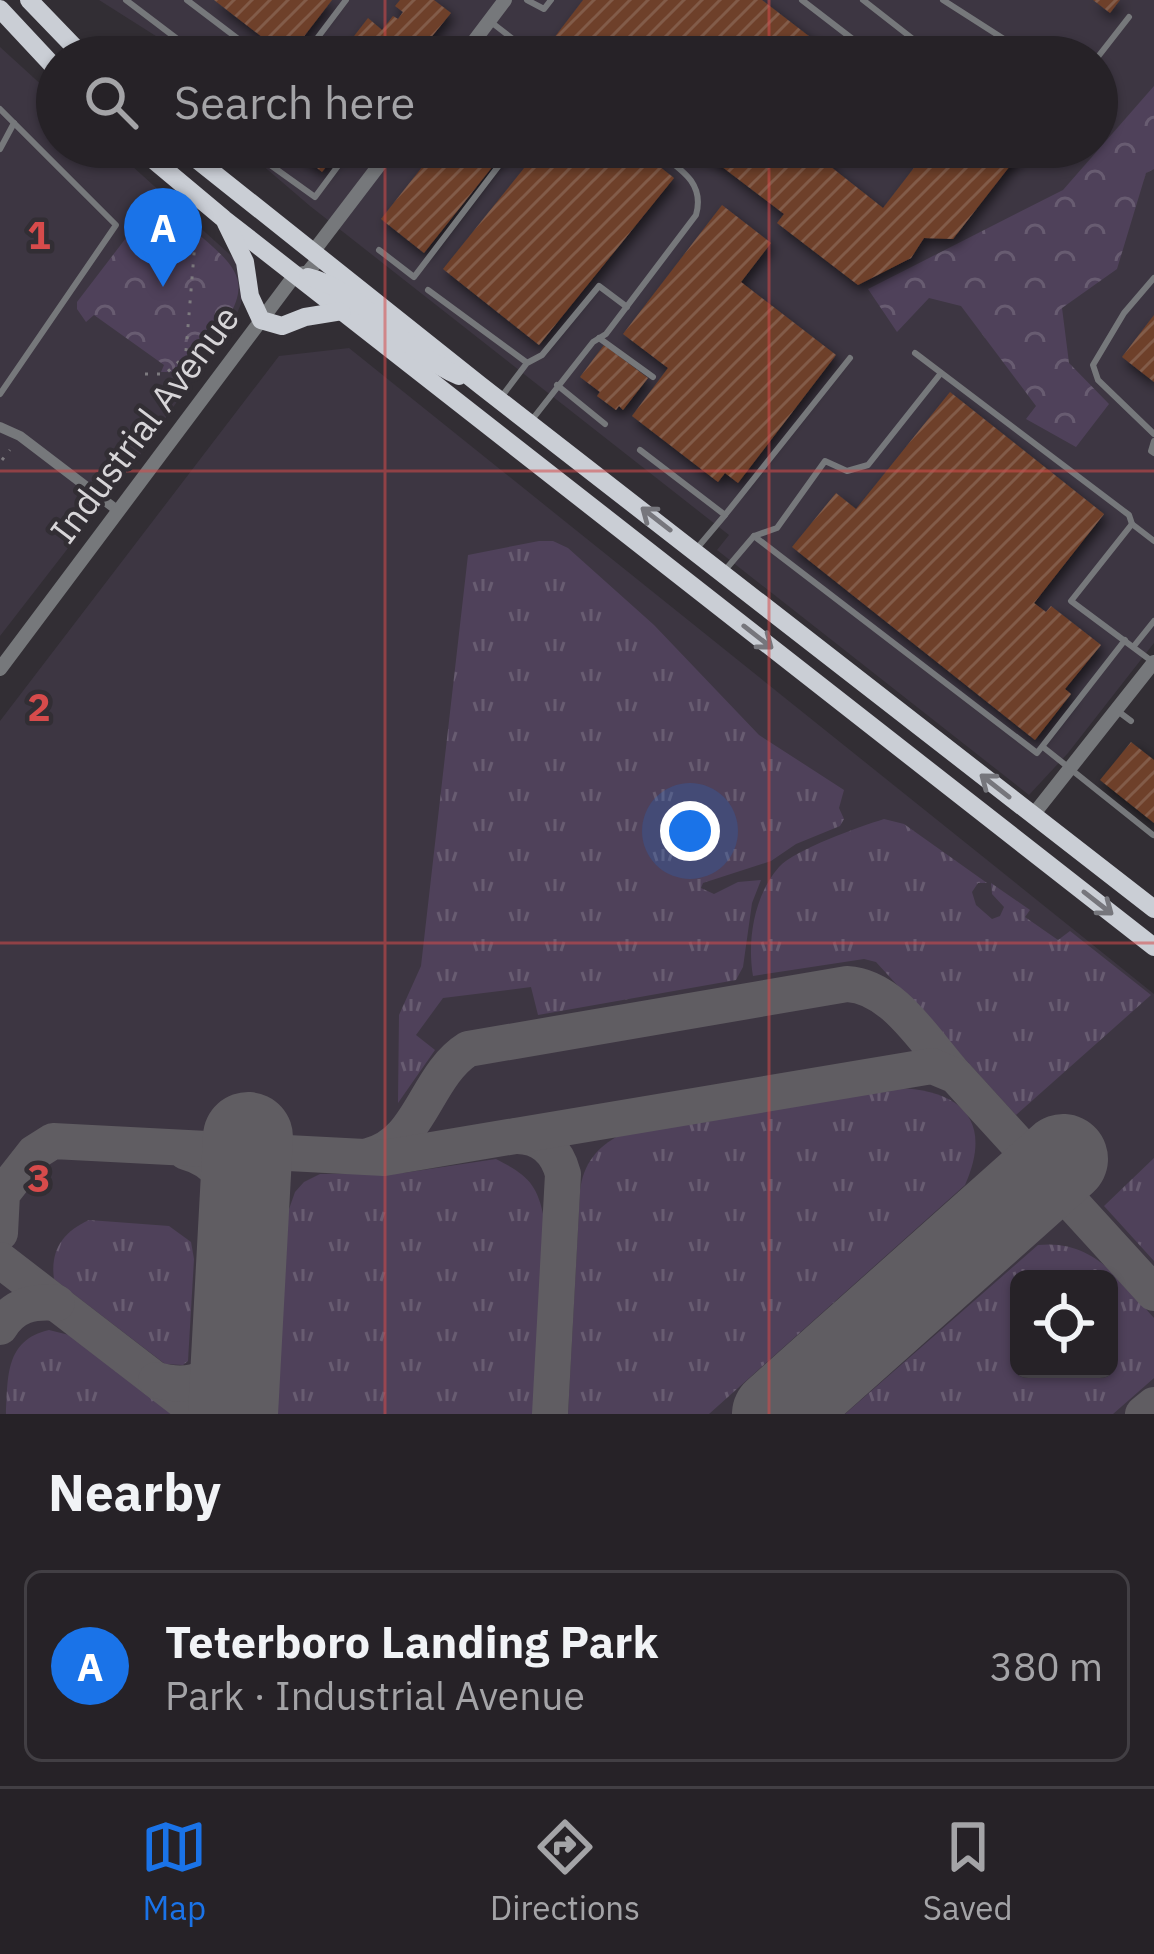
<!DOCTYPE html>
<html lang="en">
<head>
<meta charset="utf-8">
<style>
	:root { --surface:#262227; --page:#322f33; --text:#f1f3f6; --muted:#a4a4a7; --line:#423f44; --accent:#1a73e8 }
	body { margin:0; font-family:"IBM Plex Sans",sans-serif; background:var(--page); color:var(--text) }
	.controls { position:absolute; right:36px; bottom:36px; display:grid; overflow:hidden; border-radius:18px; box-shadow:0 3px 9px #0004 }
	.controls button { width:108px; height:108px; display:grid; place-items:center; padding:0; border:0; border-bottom:3px solid var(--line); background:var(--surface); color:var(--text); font:60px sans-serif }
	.you { position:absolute; left:690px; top:831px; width:42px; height:42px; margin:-30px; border:9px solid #fff; border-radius:50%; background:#1a73e8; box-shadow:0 0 0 18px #1a73e833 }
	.badge { display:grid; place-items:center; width:78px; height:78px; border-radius:50%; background:var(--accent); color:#fff; font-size:39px; font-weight:700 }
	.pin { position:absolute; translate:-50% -99px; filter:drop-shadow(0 3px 6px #0008) }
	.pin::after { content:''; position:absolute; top:63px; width:42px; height:36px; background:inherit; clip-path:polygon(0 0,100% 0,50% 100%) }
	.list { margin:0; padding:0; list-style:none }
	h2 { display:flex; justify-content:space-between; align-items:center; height:156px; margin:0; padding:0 48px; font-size:51px }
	h2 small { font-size:39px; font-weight:400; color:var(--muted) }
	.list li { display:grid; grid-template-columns:78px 1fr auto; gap:36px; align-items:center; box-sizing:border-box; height:192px; margin:0 24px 24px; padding:0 24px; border:3px solid var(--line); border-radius:18px }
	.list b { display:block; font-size:45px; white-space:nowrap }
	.list p { margin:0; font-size:39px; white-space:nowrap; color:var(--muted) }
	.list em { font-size:39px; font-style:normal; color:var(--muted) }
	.icon { flex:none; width:66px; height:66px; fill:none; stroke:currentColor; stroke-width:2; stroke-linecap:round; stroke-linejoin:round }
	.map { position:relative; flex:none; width:1154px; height:1414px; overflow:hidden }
	.search { position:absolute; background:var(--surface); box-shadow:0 3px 9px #0004; left:36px; right:36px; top:36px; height:132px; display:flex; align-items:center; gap:30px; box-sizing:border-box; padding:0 42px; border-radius:66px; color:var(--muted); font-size:45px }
	.sheet { height:372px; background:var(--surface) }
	nav { display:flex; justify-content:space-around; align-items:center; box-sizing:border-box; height:168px; border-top:3px solid var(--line); background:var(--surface); font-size:33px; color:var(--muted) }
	nav a { display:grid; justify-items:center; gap:6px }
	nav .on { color:var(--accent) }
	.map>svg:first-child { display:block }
</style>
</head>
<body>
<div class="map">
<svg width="1154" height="1414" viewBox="0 0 1154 1414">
	<defs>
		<pattern id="grass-tufts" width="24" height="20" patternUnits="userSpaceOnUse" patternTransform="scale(3)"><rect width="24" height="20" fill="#4f415a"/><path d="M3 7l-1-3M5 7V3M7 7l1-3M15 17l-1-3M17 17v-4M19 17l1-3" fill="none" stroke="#685c71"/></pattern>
		<pattern id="forest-crowns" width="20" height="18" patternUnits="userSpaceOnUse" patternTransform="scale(3)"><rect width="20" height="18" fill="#4f415a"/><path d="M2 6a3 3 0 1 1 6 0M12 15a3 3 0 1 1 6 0" fill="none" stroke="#685c71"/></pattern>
		<pattern id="building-hatch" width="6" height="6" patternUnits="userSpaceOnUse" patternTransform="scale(3)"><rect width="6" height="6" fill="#6e402a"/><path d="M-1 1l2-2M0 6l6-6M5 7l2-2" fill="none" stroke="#825b48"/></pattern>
		<filter id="shadow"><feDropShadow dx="3.5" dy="6" stdDeviation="6" flood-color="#0009"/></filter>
	</defs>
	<rect width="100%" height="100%" fill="#322e34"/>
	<g fill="#3d3642" fill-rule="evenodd">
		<polygon points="99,0 1154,0 1154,643 1068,753 1029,795 717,550 729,535 310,206 241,147 1097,147 1097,57 189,57"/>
		<polygon points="0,47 57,99 57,147 111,147 237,261 243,281 241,304 234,320 137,459 0,636"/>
		<path d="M 349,348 L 1154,994 L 1154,1414 L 0,1414 L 0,721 L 279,356 ZM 1019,1279 L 1109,1279 L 1109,1369 L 1019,1369 Z"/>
	</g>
	<g fill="url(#grass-tufts)" fill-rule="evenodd">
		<polygon points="539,541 553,541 568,548 654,625 759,735 844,790 839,808 844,819 840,826 796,844 771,861 703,883 701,888 714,894 738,882 761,880 752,903 743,967 736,980 538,1015 531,987 443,998 416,1035 435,1050 398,1103 399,1015 421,966 468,555"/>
		<path d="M 884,819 L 904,824 L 987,883 L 978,883 L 972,892 L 976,905 L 992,919 L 1000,916 L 1004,907 L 992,894 L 991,883 L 1030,910 L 1025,917 L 1058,940 L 1070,931 L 1151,995 L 1016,1115 L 876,962 L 864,959 L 753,976 C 747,941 754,895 779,867 C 796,849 859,827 884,819 Z"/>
		<path d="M 897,1088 C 963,1090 993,1122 965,1185 L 709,1414 L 568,1414 L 580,1191 C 583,1164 597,1147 620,1135 Z"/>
		<polygon points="1154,1158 1154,1261 1104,1206"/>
		<path d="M 496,1159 C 527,1175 537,1183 544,1218 L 533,1414 L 277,1414 L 288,1212 L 295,1192 L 304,1182 L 320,1174 L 403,1173 Z"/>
		<path d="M 89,1220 L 169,1226 L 191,1242 L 194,1259 L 188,1361 L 183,1365 L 165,1364 L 54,1279 C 50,1250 63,1232 89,1220 Z"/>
		<path d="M 1038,1245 C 1094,1239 1120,1280 1154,1318 L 1154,1378 L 1113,1414 L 845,1414 ZM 1019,1279 L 1109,1279 L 1109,1369 L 1019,1369 Z"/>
		<path d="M 49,1330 L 77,1337 L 176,1414 L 6,1414 C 8,1377 5,1340 49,1330 Z"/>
	</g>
	<g fill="url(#forest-crowns)">
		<polygon points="1154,86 1154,169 1146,173 1117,269 1062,308 1069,363 1109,404 1076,447 1026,419 1036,406 961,306 929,298 897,332 868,289 1063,190"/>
		<path d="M 169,211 C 258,281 257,280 192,372 L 161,372 L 164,365 L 94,315 L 86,322 L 77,309 L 77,302 L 142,217 Z"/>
	</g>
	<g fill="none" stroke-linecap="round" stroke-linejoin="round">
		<g stroke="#605d62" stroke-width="36">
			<path d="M 517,1136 C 542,1136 557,1151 563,1174 L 550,1414"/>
			<path d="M 186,1152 C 221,1161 232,1188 244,1219"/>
			<path d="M 368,1156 C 421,1144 425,1076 468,1049 L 847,984 C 893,986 926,1043 955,1075"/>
			<polyline points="0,1233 2,1194 34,1153 53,1141 384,1158 932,1066 956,1076 1154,1293"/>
			<polyline points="0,1260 200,1414"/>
			<path d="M 0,1327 C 14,1305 32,1301 57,1303"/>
			<path d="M 156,1380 C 202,1392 218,1373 237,1334"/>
			<polyline points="1143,1414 1154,1405"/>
		</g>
		<g stroke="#605d62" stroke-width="90">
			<polyline points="233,1414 248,1137"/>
			<polyline points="777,1414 1063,1159"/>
		</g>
	</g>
	<g fill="url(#building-hatch)" filter="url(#shadow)">
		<polygon points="214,0 332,0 288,57"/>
		<polygon points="400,0 434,0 451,13 415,57 338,57 368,18 382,30 393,16 398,19 403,12 395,6"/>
		<polygon points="583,0 762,0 836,57 579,57 554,38"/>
		<polygon points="1093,0 1120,0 1110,13"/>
		<polygon points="292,147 342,147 322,172"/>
		<polygon points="438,147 508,147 424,253 381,219"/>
		<polygon points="541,147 635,147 674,178 539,345 443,269"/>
		<polygon points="696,147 838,147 826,163 883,208 930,147 1012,147 1020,153 953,239 924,238 911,258 858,285 777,223 784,214"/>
		<polygon points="722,205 771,243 741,282 836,355 738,483 725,473 718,482 632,416 668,368 623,334"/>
		<polygon points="1154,315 1154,382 1122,357"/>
		<polygon points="604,345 648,378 623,410 619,406 616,410 597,396 600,392 580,377"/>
		<polygon points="950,392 1104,514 1034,603 1046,612 1051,606 1101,645 1065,689 1071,694 1035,740 792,547 836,493 856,509"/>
		<polygon points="1131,742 1154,760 1154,823 1100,780"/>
	</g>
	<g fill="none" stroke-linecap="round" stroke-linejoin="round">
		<g stroke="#7d7a7f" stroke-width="3" stroke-dasharray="3 9" stroke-linecap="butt">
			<polyline points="145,374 165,374 185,356"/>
			<polyline points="183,387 196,230"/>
			<polyline points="2,460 10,450"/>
		</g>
		<g stroke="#76787b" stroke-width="6">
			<polyline points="126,0 201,57"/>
			<polyline points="187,0 262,57"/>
			<polyline points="527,0 544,9 551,0"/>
			<polyline points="802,0 876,57"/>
			<polyline points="863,0 936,57"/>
			<polyline points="943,0 1032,57"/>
			<polyline points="491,22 536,57"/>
			<polyline points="303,57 346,0"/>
			<polyline points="1097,58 1129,17"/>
			<polyline points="0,109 116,225 0,394"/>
			<polyline points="260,147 255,154 315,197 352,147"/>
			<polyline points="0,149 14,123"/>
			<polyline points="876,156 883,147"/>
			<polyline points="218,169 233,147"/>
			<polyline points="379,250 414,277 513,147"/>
			<polyline points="1154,278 1124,313 1093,365 1098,380 1154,434"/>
			<polyline points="428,290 526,362"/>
			<polyline points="599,338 653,377"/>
			<polyline points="915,353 1129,515 1132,524 1154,541"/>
			<polyline points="557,385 605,424"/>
			<polyline points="502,396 527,363 542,355 599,286 627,307"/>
			<path d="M 531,421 L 593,342 L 606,334 L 696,215 C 706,180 676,167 651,147"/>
			<polyline points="1154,441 1151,451 1154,453"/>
			<polyline points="640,450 725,515 698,547"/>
			<polyline points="725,515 850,358"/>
			<polyline points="1132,524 1071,601 1153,662"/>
			<polyline points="754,536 1037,753 1125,640"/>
			<polyline points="726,569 754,536 777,528 825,461 847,471 868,465 941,373"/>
			<polyline points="1134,646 1154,621"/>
			<polyline points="1119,712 1131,721"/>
			<polyline points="1043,747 1153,835"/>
		</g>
		<polyline stroke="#76787b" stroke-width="10" points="0,427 20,436 117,510"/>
		<g stroke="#76787b" stroke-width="14">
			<polyline points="462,57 505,0"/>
			<polyline points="0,669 295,275 308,272 317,261 313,252 393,147"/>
			<polyline points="1033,815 1154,662"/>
		</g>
		<g stroke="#caced5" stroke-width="18">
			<polyline points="29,0 84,57"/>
			<polyline points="0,9 57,70"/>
			<polyline points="138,147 224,219 1154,947"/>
			<polyline points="181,147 480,385 1154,909"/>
			<polyline points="226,223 245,262 250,296 261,320 282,326 305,317 342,311"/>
			<path d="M 308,277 C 358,288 407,354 459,376"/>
		</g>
	</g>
	<defs><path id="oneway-shaft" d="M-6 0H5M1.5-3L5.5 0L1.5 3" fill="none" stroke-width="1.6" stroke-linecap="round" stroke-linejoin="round" transform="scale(3)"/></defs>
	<g stroke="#76767c">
		<use href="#oneway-shaft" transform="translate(656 519) rotate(-142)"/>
		<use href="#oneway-shaft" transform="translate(758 637) rotate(38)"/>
		<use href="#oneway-shaft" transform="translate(995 786) rotate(-142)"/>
		<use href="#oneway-shaft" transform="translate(1098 903) rotate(38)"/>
	</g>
	<path fill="none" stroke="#d64b4b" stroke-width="3" stroke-opacity="0.55" d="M 385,0 L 385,57M 769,0 L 769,57M 385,147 L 385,1414M 769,147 L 769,1414M 0,471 L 1154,471M 0,943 L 1154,943"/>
	<g text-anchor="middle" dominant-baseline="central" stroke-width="9" stroke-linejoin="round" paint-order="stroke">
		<g font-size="36" fill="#d7d5d8" stroke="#322e34">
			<text transform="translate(144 424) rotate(-53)">Industrial Avenue</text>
		</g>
	</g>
	<g font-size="39" text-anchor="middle" font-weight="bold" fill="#d64b4b" stroke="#322e34" stroke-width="9" stroke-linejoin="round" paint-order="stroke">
		<text x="39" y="249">1</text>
		<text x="39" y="721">2</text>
		<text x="39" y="1192">3</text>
	</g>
</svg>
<div class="controls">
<button><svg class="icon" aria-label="locate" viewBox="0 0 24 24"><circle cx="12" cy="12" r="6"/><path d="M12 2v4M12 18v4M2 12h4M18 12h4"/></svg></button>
</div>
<div class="you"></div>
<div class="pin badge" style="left:163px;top:287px">A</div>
<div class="search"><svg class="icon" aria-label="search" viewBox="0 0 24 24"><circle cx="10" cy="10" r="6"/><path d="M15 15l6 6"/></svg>Search here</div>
</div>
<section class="sheet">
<h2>Nearby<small></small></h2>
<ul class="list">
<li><span class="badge">A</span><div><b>Teterboro Landing Park</b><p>Park · Industrial Avenue</p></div><em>380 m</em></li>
</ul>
</section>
<nav>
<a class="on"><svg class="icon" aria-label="map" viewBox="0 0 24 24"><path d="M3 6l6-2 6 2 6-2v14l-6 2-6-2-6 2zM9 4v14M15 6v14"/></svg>Map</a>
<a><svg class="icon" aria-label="directions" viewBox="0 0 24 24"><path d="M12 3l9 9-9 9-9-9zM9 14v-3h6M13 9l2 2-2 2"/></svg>Directions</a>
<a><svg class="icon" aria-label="saved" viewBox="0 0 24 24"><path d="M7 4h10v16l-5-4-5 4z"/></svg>Saved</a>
</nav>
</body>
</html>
